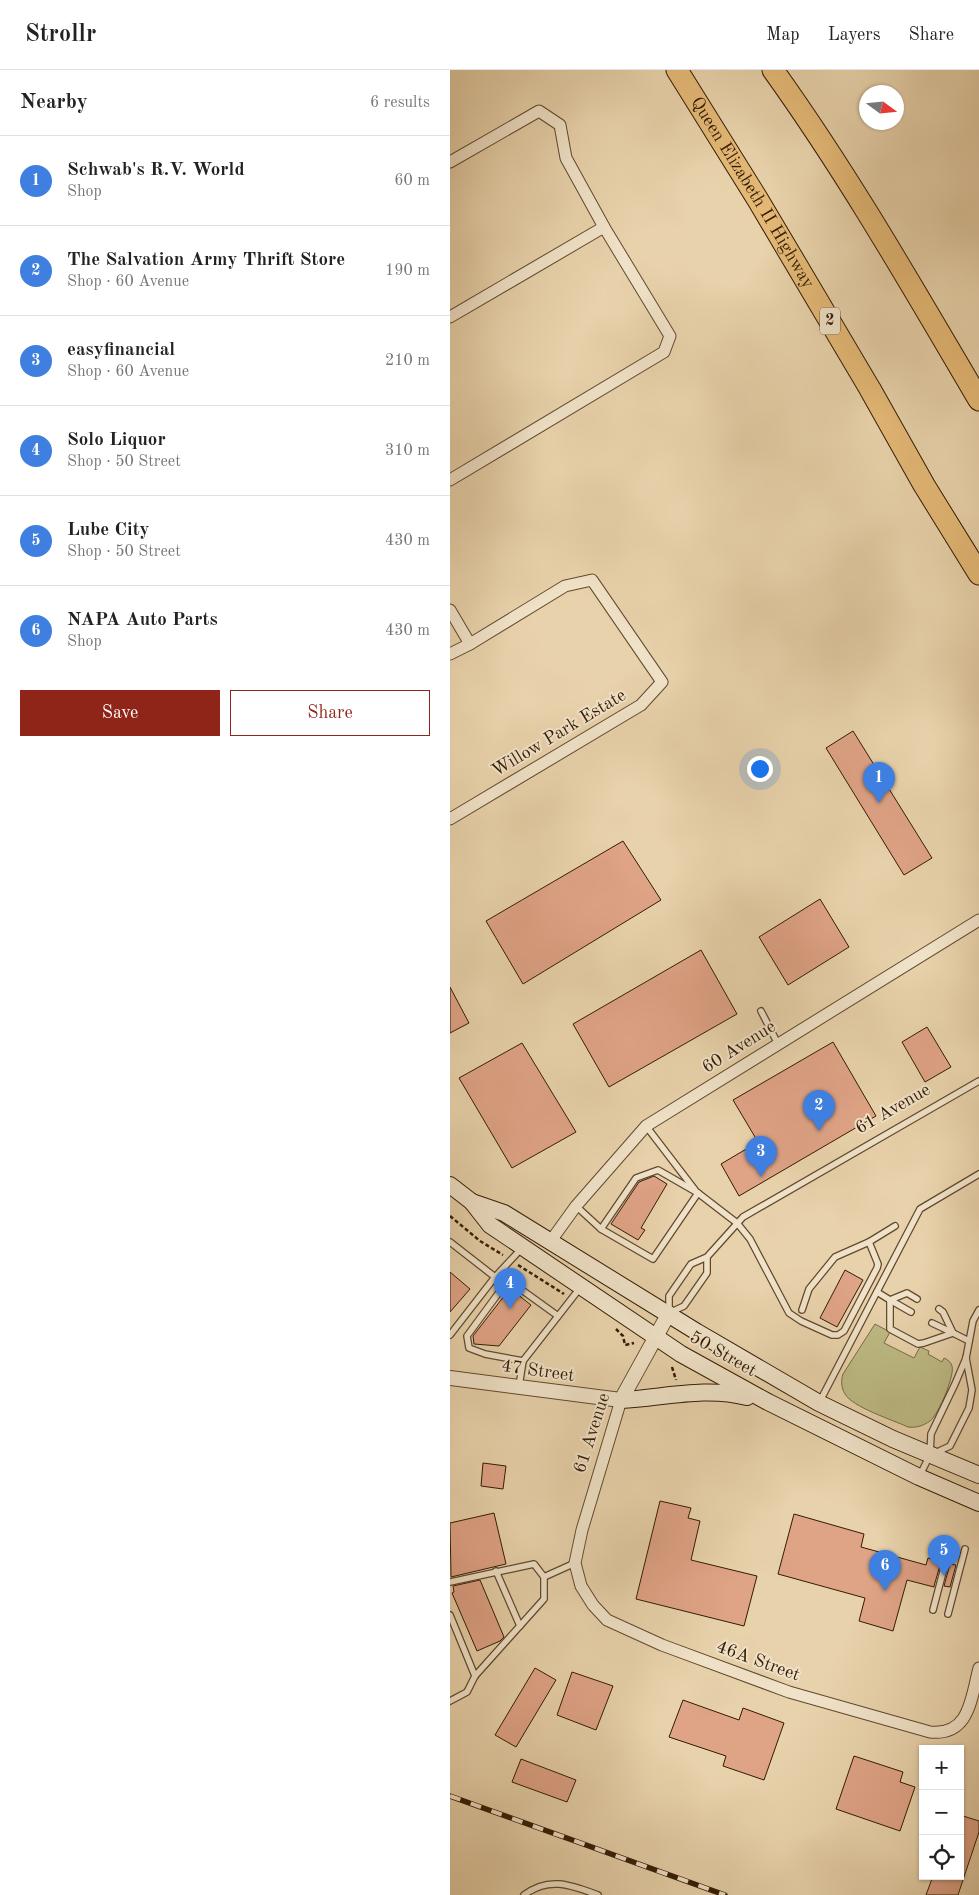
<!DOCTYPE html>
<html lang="en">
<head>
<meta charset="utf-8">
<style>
	:root { --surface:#fff; --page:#f2f2f2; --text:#222; --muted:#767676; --line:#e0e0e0; --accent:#8f2418 }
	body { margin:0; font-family:"Old Standard TT",serif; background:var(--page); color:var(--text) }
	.controls { position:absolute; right:15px; bottom:15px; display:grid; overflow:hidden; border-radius:0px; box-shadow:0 1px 4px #0004 }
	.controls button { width:45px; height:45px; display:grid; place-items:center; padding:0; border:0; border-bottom:1px solid var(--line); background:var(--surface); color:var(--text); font:25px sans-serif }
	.compass { position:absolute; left:409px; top:15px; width:45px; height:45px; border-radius:50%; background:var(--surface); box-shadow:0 1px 4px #0004; rotate:105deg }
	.you { position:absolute; left:309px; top:698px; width:18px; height:18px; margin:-12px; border:4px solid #fff; border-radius:50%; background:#1a73e8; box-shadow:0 0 0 8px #1a73e833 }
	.badge { display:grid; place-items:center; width:32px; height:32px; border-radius:50%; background:var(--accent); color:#fff; font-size:16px; font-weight:700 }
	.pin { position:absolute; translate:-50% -41px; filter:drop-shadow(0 1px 2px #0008) }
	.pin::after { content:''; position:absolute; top:26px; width:18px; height:15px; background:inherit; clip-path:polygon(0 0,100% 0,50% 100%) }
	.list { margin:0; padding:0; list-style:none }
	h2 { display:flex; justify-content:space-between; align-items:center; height:65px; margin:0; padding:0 20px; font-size:21px }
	h2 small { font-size:16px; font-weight:400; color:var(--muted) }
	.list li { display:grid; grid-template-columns:32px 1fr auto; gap:15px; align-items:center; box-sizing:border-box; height:90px; padding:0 20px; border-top:1px solid var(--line) }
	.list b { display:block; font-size:19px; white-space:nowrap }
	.list p { margin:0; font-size:16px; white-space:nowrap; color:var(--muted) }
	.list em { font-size:16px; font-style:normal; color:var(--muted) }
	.actions { display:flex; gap:10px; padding:15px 20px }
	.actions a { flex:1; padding:11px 0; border:1px solid var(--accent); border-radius:0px; text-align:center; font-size:18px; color:var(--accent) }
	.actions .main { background:var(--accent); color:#fff }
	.icon { flex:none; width:28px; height:28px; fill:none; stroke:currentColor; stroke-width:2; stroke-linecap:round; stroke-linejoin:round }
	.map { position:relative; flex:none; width:529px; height:1825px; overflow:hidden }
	header { display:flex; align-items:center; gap:30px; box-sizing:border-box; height:70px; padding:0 25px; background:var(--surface); border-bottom:1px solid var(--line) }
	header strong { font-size:24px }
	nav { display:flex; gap:28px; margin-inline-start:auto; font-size:18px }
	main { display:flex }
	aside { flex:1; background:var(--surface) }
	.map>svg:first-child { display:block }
</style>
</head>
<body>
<header>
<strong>Strollr</strong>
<nav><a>Map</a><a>Layers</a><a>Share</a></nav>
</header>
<main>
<aside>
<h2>Nearby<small>6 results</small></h2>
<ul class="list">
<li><span class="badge" style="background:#3f7fe0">1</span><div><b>Schwab's R.V. World</b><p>Shop</p></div><em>60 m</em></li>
<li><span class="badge" style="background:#3f7fe0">2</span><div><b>The Salvation Army Thrift Store</b><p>Shop · 60 Avenue</p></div><em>190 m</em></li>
<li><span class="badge" style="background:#3f7fe0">3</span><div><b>easyfinancial</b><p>Shop · 60 Avenue</p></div><em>210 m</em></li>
<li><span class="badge" style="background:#3f7fe0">4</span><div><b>Solo Liquor</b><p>Shop · 50 Street</p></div><em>310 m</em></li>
<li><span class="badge" style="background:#3f7fe0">5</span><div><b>Lube City</b><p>Shop · 50 Street</p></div><em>430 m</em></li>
<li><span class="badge" style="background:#3f7fe0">6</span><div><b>NAPA Auto Parts</b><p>Shop</p></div><em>430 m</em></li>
</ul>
<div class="actions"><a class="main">Save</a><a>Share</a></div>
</aside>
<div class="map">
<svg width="529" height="1825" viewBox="0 0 529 1825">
	<rect width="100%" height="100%" fill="#e8d2ab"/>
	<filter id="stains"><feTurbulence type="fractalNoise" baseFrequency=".004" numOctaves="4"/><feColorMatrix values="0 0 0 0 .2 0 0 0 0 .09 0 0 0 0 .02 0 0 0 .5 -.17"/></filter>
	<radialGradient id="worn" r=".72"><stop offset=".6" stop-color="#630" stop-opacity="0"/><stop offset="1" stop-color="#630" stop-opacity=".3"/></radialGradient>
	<path fill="#bdba84" stroke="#786a44" d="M 425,1254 L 440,1262 L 434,1273 L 464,1288 L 470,1277 L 479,1281 L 478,1284 L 492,1292 L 494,1288 C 498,1290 501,1292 502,1296 C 505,1306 488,1345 480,1351 C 473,1356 466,1358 458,1357 C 443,1350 402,1337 395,1324 C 391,1318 391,1310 393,1304 Z"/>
	<g fill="#dfa386" stroke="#331b04">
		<polygon points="403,661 482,788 454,805 376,678"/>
		<polygon points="173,771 211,830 73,914 36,851"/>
		<polygon points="370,829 399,877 338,915 309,867"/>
		<polygon points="251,880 287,944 159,1017 123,954"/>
		<polygon points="0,917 19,953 0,963"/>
		<polygon points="477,957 501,997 475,1012 452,972"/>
		<polygon points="383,972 426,1046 289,1126 271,1094 308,1072 283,1030"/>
		<polygon points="72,973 126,1062 62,1098 9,1008"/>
		<polygon points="204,1106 217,1114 191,1158 195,1160 188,1170 161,1154 189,1112"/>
		<polygon points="395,1200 413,1210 387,1257 370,1248"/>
		<polygon points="0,1202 20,1219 0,1242"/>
		<polygon points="62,1220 81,1235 49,1276 24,1274 23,1266 58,1221"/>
		<polygon points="33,1393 56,1396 53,1419 31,1416"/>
		<polygon points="210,1431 241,1438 238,1448 250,1451 241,1490 307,1506 294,1556 186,1529"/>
		<polygon points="44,1443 56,1494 1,1507 0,1453"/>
		<polygon points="344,1444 414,1464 411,1477 476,1495 478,1488 491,1492 484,1516 484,1517 457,1510 443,1561 409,1551 415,1528 328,1504"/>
		<polygon points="500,1494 506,1495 500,1517 494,1516"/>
		<polygon points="30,1510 54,1567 50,1571 27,1581 2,1523 4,1522 3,1516"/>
		<polygon points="85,1598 106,1610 66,1677 45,1665"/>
		<polygon points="122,1602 163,1616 146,1660 107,1645"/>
		<polygon points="233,1630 289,1650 293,1638 334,1653 314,1710 273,1696 276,1686 219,1667"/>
		<polygon points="404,1686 453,1702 450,1712 465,1717 450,1761 386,1739"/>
		<polygon points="71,1689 126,1710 117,1732 62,1712"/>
		<polygon points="510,1745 529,1751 529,1762 508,1825 476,1825 483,1806 510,1806"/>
	</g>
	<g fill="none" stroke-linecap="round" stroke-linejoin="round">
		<g stroke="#60492e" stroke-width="8">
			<g id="service">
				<polyline points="311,941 328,974"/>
				<polyline points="196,1056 245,1120"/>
				<polyline points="126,1136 151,1159 203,1189 248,1123 287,1153 300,1169 339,1243 351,1251 382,1265 388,1265 394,1261 427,1198 428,1194 419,1172"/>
				<polyline points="151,1159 186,1108 208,1100 248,1123"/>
				<polyline points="0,1172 45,1207"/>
				<polyline points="257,1187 257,1203 234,1236 219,1243 219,1226 241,1194 257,1187 293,1147 529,1011"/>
				<polyline points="427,1222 440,1230 440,1259 468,1274 474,1273 503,1263"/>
				<polyline points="489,1239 493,1242 503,1263 519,1271"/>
				<polyline points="352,1240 359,1219 385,1187 419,1172 445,1156"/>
				<polyline points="461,1242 440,1230 457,1223 467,1229"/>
				<polyline points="482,1253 503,1263"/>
				<polyline points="0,1265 45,1207 72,1178"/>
				<polyline points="73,1291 35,1284 19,1278 17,1266 53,1217 65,1215 108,1246"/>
				<polyline points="69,1316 73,1291 130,1218"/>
				<polyline points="370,1331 470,1139 529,1104"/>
				<polyline points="485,1383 500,1376 519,1338 522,1320 516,1288"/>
				<polyline points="470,1405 480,1385 481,1364 505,1314 516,1288 523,1251 529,1240"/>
				<polyline points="46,1501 70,1556"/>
				<polyline points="94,1507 125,1493"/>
				<polyline points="0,1512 84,1494 94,1507 94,1529 25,1606 17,1622 0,1631"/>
				<polyline points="483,1540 500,1475"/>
				<polyline points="498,1544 515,1479"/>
				<polyline points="0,1545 25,1606"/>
				<path d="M 74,1825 C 99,1806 121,1815 148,1825"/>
			</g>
		</g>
		<g stroke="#60492e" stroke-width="13">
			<g id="minor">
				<polyline points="0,92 89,41 110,55 116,88 154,157 220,266 214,282 0,410"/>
				<polyline points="0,247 154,157"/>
				<polyline points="0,540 20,574"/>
				<polyline points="0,584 20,574 115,516 142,510 212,612 191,635 0,749"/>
				<polyline points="100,1172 126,1136 196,1056 529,850"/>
				<path d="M 171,1330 L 132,1460 L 125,1493 L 131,1516 L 143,1535 L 157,1550 L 212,1575 L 339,1622 L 480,1662 C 520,1666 521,1628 529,1598"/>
			</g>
		</g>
		<g stroke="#60492e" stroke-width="16">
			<polyline id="tertiary" points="0,1308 171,1330 219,1243"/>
		</g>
		<g stroke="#331b04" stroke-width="18">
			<g id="secondary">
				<polyline points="0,1115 22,1132 40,1155 231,1284 318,1332 469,1407 529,1433"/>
				<polyline points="22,1132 54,1143 247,1262 369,1333 443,1369 529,1405"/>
				<path d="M 171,1330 C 213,1328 255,1316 297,1327"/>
			</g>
		</g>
		<g stroke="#331b04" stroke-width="23">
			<g id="motorway">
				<path id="s1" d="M 227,0 L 308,130 L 420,319 L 474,415 L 529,504"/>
				<path d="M 323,0 C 399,106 463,218 529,330"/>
			</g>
		</g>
		<g stroke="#331b04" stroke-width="2.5" stroke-dasharray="4 2.5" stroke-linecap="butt">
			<polyline points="0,1146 30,1171 53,1185"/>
			<polyline points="68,1195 114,1224"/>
			<polyline points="166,1259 173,1266 175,1275 184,1273"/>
			<polyline points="222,1297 226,1310"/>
		</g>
		<use href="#service" stroke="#f0e2c8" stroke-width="5.5"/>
		<use href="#minor" stroke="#f0e2c8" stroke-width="11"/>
		<use href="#tertiary" stroke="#f0e2c8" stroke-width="14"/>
		<use href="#secondary" stroke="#f0e2c8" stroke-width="16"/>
		<use href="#motorway" stroke="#e4b976" stroke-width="21"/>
		<g stroke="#331b04" stroke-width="5.5">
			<polyline id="rail" points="0,1726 275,1825"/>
		</g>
		<use href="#rail" stroke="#f0e2c8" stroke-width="4" stroke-dasharray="11" stroke-linecap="butt"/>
	</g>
	<g text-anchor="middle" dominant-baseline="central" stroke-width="4" stroke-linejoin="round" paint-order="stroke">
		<rect fill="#f0e2c8" stroke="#6c573f" stroke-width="1" x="370" y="237.5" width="20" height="27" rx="4"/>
		<g font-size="16" font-weight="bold" fill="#331b04">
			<text x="380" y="251">2</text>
		</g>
		<g font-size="18" fill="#331b04" stroke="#f0e2c8">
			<text stroke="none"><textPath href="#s1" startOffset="144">Queen Elizabeth II Highway</textPath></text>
			<text transform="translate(109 663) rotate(-31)">Willow Park Estate</text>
			<text transform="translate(289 977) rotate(-32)">60 Avenue</text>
			<text transform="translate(443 1039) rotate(-30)">61 Avenue</text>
			<text transform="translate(273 1284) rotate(30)">50 Street</text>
			<text transform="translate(88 1301) rotate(8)">47 Street</text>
			<text transform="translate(142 1363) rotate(-72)">61 Avenue</text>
			<text transform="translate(308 1591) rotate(20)">46A Street</text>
		</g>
	</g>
	<rect width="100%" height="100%" filter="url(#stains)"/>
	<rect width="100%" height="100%" fill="url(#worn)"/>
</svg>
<div class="controls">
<button>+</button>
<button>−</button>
<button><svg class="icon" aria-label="locate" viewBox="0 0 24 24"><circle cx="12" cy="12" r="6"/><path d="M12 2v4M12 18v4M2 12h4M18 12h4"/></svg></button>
</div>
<svg class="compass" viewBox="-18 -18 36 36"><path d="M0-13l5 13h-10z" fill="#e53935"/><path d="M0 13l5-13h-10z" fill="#767676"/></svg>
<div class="you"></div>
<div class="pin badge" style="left:429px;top:733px;background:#3f7fe0">1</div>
<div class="pin badge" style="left:369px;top:1061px;background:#3f7fe0">2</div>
<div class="pin badge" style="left:311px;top:1107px;background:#3f7fe0">3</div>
<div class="pin badge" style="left:60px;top:1239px;background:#3f7fe0">4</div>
<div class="pin badge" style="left:494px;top:1506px;background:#3f7fe0">5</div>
<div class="pin badge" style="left:435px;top:1521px;background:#3f7fe0">6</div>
</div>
</main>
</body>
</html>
